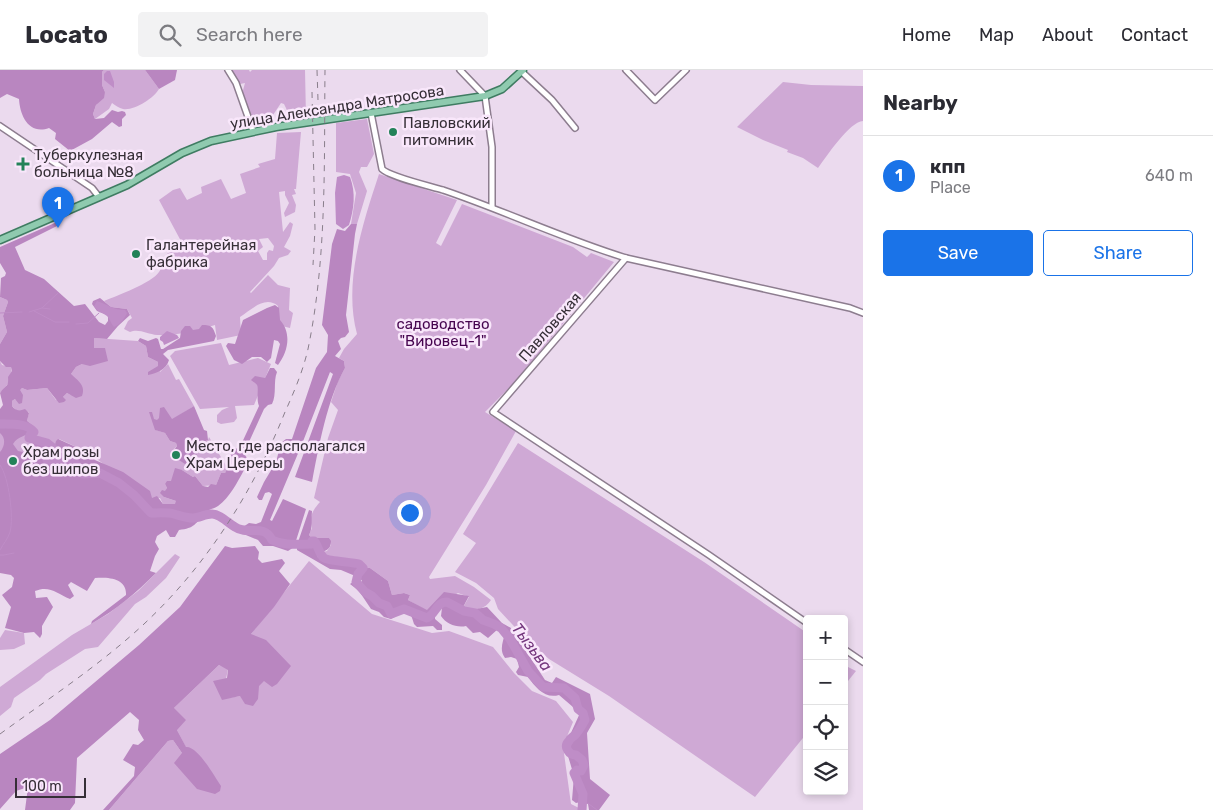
<!DOCTYPE html>
<html lang="en">
<head>
<meta charset="utf-8">
<style>
	:root { --surface:#fff; --page:#f2f2f3; --text:#2b2b33; --muted:#7c7c81; --line:#e1e1e2; --accent:#1a73e8 }
	body { margin:0; font-family:Rubik,sans-serif; background:var(--page); color:var(--text) }
	.controls { position:absolute; right:15px; bottom:15px; display:grid; overflow:hidden; border-radius:5px; box-shadow:0 2px 8px #0003 }
	.controls button { width:45px; height:45px; display:grid; place-items:center; padding:0; border:0; border-bottom:1px solid var(--line); background:var(--surface); color:var(--text); font:25px sans-serif }
	.scale { position:absolute; left:15px; bottom:12px; width:71px; box-sizing:border-box; padding-left:5px; border:2px solid #362f37; border-top:0; font-size:14px; line-height:18px; white-space:nowrap; color:#362f37; -webkit-text-stroke:4px #f9e7fb; paint-order:stroke }
	.you { position:absolute; left:409px; top:442px; width:18px; height:18px; margin:-12px; border:4px solid #fff; border-radius:50%; background:#1a73e8; box-shadow:0 0 0 8px #1a73e833 }
	.badge { display:grid; place-items:center; width:32px; height:32px; border-radius:50%; background:var(--accent); color:#fff; font-size:16px; font-weight:700 }
	.pin { position:absolute; translate:-50% -41px; filter:drop-shadow(0 1px 2px #0008) }
	.pin::after { content:''; position:absolute; top:26px; width:18px; height:15px; background:inherit; clip-path:polygon(0 0,100% 0,50% 100%) }
	.list { margin:0; padding:0; list-style:none }
	h2 { display:flex; justify-content:space-between; align-items:center; height:65px; margin:0; padding:0 20px; font-size:21px }
	h2 small { font-size:16px; font-weight:400; color:var(--muted) }
	.list li { display:grid; grid-template-columns:32px 1fr auto; gap:15px; align-items:center; box-sizing:border-box; height:80px; padding:0 20px; border-top:1px solid var(--line) }
	.list b { display:block; font-size:19px; white-space:nowrap }
	.list p { margin:0; font-size:16px; white-space:nowrap; color:var(--muted) }
	.list em { font-size:16px; font-style:normal; color:var(--muted) }
	.actions { display:flex; gap:10px; padding:15px 20px }
	.actions a { flex:1; padding:11px 0; border:1px solid var(--accent); border-radius:5px; text-align:center; font-size:18px; color:var(--accent) }
	.actions .main { background:var(--accent); color:#fff }
	.icon { flex:none; width:28px; height:28px; fill:none; stroke:currentColor; stroke-width:2; stroke-linecap:round; stroke-linejoin:round }
	.map { position:relative; flex:none; width:863px; height:740px; overflow:hidden }
	header { display:flex; align-items:center; gap:30px; box-sizing:border-box; height:70px; padding:0 25px; background:var(--surface); border-bottom:1px solid var(--line) }
	header strong { font-size:24px }
	nav { display:flex; gap:28px; margin-inline-start:auto; font-size:18px }
	.search { width:350px; height:45px; background:var(--page); display:flex; align-items:center; gap:12px; box-sizing:border-box; padding:0 18px; border-radius:5px; color:var(--muted); font-size:19px }
	main { display:flex }
	aside { flex:1; background:var(--surface) }
	.map>svg:first-child { display:block }
</style>
</head>
<body>
<header>
<strong>Locato</strong>
<div class="search"><svg class="icon" aria-label="search" viewBox="0 0 24 24"><circle cx="10" cy="10" r="6"/><path d="M15 15l6 6"/></svg>Search here</div>
<nav><a>Home</a><a>Map</a><a>About</a><a>Contact</a></nav>
</header>
<main>
<div class="map">
<svg width="863" height="740" viewBox="0 0 863 740">
	<rect width="100%" height="100%" fill="#ebdaee"/>
	<g fill="#cfa9d5" fill-rule="evenodd">
		<path d="M 104,0 L 145,0 L 159,19 C 154,28 134,41 123,39 C 119,38 115,35 112,33 L 109,39 L 95,49 L 93,44 L 96,35 L 105,22 L 102,15 L 102,2 Z"/>
		<path d="M 231,0 L 249,0 L 250,2 L 252,0 L 305,0 L 306,47 C 291,52 290,46 284,34 L 281,33 L 271,48 L 264,54 L 262,51 L 256,54 L 254,52 L 254,46 L 250,48 L 242,24 L 245,13 L 240,14 Z"/>
		<path d="M 783,12 L 811,15 L 863,16 L 863,51 C 849,52 827,86 818,98 L 803,88 L 787,82 L 788,80 L 763,70 L 737,57 Z"/>
		<polygon points="367,49 374,84 367,97 361,97 359,102 367,121 357,154 351,154 356,123 350,104 336,102 336,53"/>
		<path d="M 301,62 L 296,119 L 294,119 L 296,124 L 292,125 L 296,135 L 295,142 L 285,147 L 284,143 L 289,133 L 285,125 L 285,121 L 279,122 L 283,162 L 290,152 L 293,154 L 290,166 L 284,177 L 291,181 L 288,185 L 279,188 L 274,196 L 250,222 L 251,223 L 268,205 L 278,215 L 290,218 L 289,240 L 293,243 L 290,258 L 278,255 L 278,236 C 265,225 251,240 240,247 L 241,265 L 217,270 L 215,255 C 195,261 177,266 157,265 C 148,264 138,258 130,262 L 124,259 L 128,251 L 132,248 L 127,239 L 111,237 L 104,231 C 116,226 152,213 159,202 C 163,197 162,189 167,184 C 171,180 177,179 182,173 L 159,130 L 173,120 L 180,118 L 187,130 L 202,123 L 201,117 L 221,109 L 231,129 L 246,123 L 240,104 L 260,97 L 258,94 L 275,89 L 277,63 ZM 268,168 L 274,176 L 273,181 L 269,180 L 267,183 L 267,190 L 263,190 L 258,181 L 263,177 L 259,169 Z"/>
		<path d="M 379,104 L 457,130 L 436,173 L 441,176 L 462,134 L 573,177 L 587,187 L 591,183 L 614,192 L 514,313 L 485,342 L 516,361 L 486,415 L 429,507 L 430,509 L 455,506 L 474,517 L 491,530 C 484,540 478,539 466,541 L 462,539 L 469,527 L 458,523 L 427,541 L 408,530 L 410,525 L 404,523 L 392,525 L 388,511 L 370,498 L 361,498 L 336,489 L 317,487 L 318,483 L 327,481 L 331,475 L 329,468 L 312,468 L 309,465 L 312,458 C 309,447 312,441 320,432 L 314,428 L 328,368 L 338,340 L 331,332 L 338,311 L 345,298 L 344,291 L 339,288 L 344,279 L 357,264 C 343,212 363,153 379,104 Z"/>
		<polygon points="0,227 7,230 8,232 3,246 7,262 0,274"/>
		<polygon points="94,268 138,271 146,276 148,287 158,292 160,302 168,294 176,310 179,309 194,336 156,360 165,363 170,371 176,373 177,376 174,379 190,393 203,372 208,370 209,367 228,399 225,403 221,403 216,415 203,416 195,406 193,407 182,400 171,412 165,414 167,418 164,427 176,431 176,434 163,434 160,428 152,429 87,382 59,369 62,382 60,385 56,383 49,376 24,383 0,385 0,351 27,351 29,342 16,340 12,336 12,331 15,329 18,331 19,320 22,318 27,320 47,318 56,330 63,327 67,323 71,325 71,304 76,297 82,294 94,278"/>
		<polygon points="221,273 229,295 258,288 271,294 254,335 235,336 237,348 234,352 221,354 217,352 217,345 222,340 229,337 200,339 170,286 175,281"/>
		<path d="M 0,291 L 2,295 L 11,297 C 14,308 7,316 0,323 Z"/>
		<polygon points="518,373 704,492 807,563 807,663 755,727 609,626 549,589 525,568 498,539 494,528 476,513 455,502 476,473 463,464"/>
		<polygon points="175,484 180,487 166,508 146,527 135,534 98,577 85,579 46,604 40,610 14,628 11,637 0,646 0,617 72,565 108,544 138,521"/>
		<polygon points="309,491 372,544 432,563 449,561 493,577 514,603 532,621 556,631 573,652 563,676 571,734 583,740 109,740 168,671 173,670 182,683 197,718 186,678 177,660 174,638 219,595 228,599 222,629 240,626 258,629 258,616 264,610 251,564"/>
		<polygon points="5,560 24,563 25,574 14,579 0,580 0,568"/>
		<polygon points="844,595 856,601 844,616"/>
	</g>
	<g fill="#b986c0">
		<path d="M 0,0 L 104,0 L 102,2 L 102,15 L 105,22 L 104,28 L 96,35 L 93,44 L 95,49 L 104,48 L 112,40 L 118,42 L 122,41 L 125,42 L 126,45 L 122,49 L 122,56 L 119,57 L 112,52 L 92,69 L 70,81 L 55,69 L 56,63 L 49,58 C 29,65 20,46 19,29 L 7,24 L 0,28 Z"/>
		<polygon points="145,0 177,0 175,10 159,19"/>
		<path d="M 57,152 L 59,155 L 15,177 L 25,200 L 44,209 L 74,236 L 85,234 L 99,252 L 105,255 L 108,251 L 108,245 L 97,241 L 92,234 L 93,231 L 100,228 L 111,237 L 127,239 L 130,245 L 118,256 L 107,269 L 94,268 L 94,278 L 105,278 L 108,291 L 90,296 L 82,294 L 76,297 L 71,304 C 78,311 86,315 82,326 L 76,328 L 67,323 L 63,327 L 66,330 L 64,332 L 59,333 L 47,318 L 27,320 L 22,318 L 20,320 L 23,325 L 22,333 L 19,334 L 15,329 L 12,331 L 12,336 C 16,341 19,341 25,339 L 29,343 L 27,351 L 34,357 L 33,361 C 26,366 18,366 13,374 L 18,381 L 23,382 L 35,371 L 45,373 L 56,383 L 60,384 L 62,382 L 60,379 L 55,375 L 56,371 L 58,369 L 87,382 L 95,390 L 123,402 L 150,421 L 152,428 L 157,426 L 163,434 L 175,434 L 176,431 L 164,427 L 160,423 L 162,420 L 165,421 L 167,418 L 165,414 L 167,411 L 171,411 L 175,398 L 182,400 L 193,407 L 195,406 L 203,416 L 208,417 L 211,414 L 216,415 L 221,403 L 225,403 L 229,396 L 228,390 L 234,378 L 239,379 L 259,336 C 256,329 259,318 257,315 C 256,313 253,312 251,310 L 255,306 L 265,308 L 270,298 L 274,298 L 277,302 C 273,312 277,324 272,334 L 268,335 L 264,339 L 244,383 L 248,390 L 240,395 L 244,400 C 237,413 230,427 218,436 C 214,439 208,439 205,443 C 195,454 195,458 179,460 L 175,467 L 170,467 L 166,460 L 157,466 L 155,472 L 159,479 L 155,486 L 150,501 L 156,503 C 136,523 116,540 91,554 L 92,551 L 126,525 C 127,508 108,507 95,508 L 87,521 L 71,512 L 68,515 L 74,526 L 70,529 C 57,523 49,515 35,521 L 36,528 L 47,527 L 53,537 L 42,556 L 42,564 L 40,568 L 34,562 L 24,563 L 5,558 L 11,537 L 2,525 L 12,517 L 14,508 L 11,505 L 0,503 L 0,382 C 5,376 6,368 0,363 L 0,339 L 3,335 L 0,323 C 5,315 9,318 8,307 L 12,301 L 11,297 L 6,297 L 0,291 L 0,274 L 7,262 L 3,246 L 8,232 L 7,230 L 0,227 L 1,208 L 5,206 L 6,203 L 0,193 L 0,177 Z"/>
		<path d="M 351,154 L 357,154 L 355,164 L 346,245 L 349,262 L 345,267 L 341,268 L 338,271 L 341,279 L 335,286 L 344,291 L 345,298 C 327,330 319,376 312,412 L 295,407 L 333,304 L 330,302 L 302,374 L 270,450 L 272,451 L 283,429 L 306,439 L 294,477 L 288,481 L 273,476 L 263,476 L 258,470 L 241,463 L 243,457 L 249,453 L 256,454 L 261,452 L 272,424 L 269,422 L 265,423 L 262,430 L 259,430 L 257,427 L 264,412 L 276,392 L 281,373 L 286,369 L 292,369 L 316,298 L 327,282 L 328,265 L 322,255 L 332,174 L 337,159 L 345,161 Z"/>
		<path d="M 275,235 L 279,238 L 280,250 C 292,263 288,282 278,295 L 275,293 L 280,274 L 278,271 L 274,270 L 271,288 L 267,292 L 261,287 L 252,287 L 242,294 L 234,290 L 226,276 L 228,273 L 235,274 L 243,250 L 267,238 Z"/>
		<path d="M 202,255 C 212,255 213,257 216,266 L 214,271 L 168,280 L 163,284 L 169,290 C 166,300 157,303 148,305 L 148,302 L 158,296 L 158,292 L 148,287 L 146,276 L 138,271 L 140,268 L 148,271 L 156,268 L 158,269 L 161,279 L 163,279 L 180,268 L 181,261 L 185,256 L 190,256 L 193,260 L 199,259 Z"/>
		<polygon points="194,336 204,360 207,361 208,370 203,372 193,391 185,394 173,386 172,383 177,376 176,373 170,371 165,363 155,360 149,342 152,342 154,349 157,350 159,348 160,338 164,337 172,349"/>
		<path d="M 309,440 L 312,441 C 311,450 313,458 309,465 L 312,468 L 329,468 L 331,471 C 331,480 325,481 318,483 L 317,487 L 336,489 L 361,498 L 370,498 L 388,511 L 392,525 L 404,523 L 410,525 L 408,530 L 427,540 L 444,522 L 469,526 L 462,539 L 466,541 L 487,537 L 502,553 L 511,558 L 545,610 L 552,613 L 556,607 L 590,624 L 595,649 L 587,663 L 590,709 L 610,725 L 599,740 L 589,740 L 588,734 L 585,731 L 576,733 L 572,730 L 574,706 L 565,676 L 580,643 L 559,625 C 545,629 536,618 528,607 L 518,605 L 516,602 L 519,597 L 517,589 L 511,587 L 505,588 C 499,580 503,572 505,563 L 502,560 L 498,559 L 488,568 L 480,562 L 473,563 L 466,556 C 457,558 446,554 441,546 L 442,538 L 440,536 L 435,539 L 435,549 L 442,555 L 442,560 L 437,560 L 433,556 L 417,557 L 414,554 C 412,547 410,538 400,541 L 400,544 L 391,549 L 384,547 L 379,542 L 371,539 L 359,521 L 350,514 L 353,512 L 360,513 L 362,511 L 360,508 L 341,500 L 330,499 L 297,480 L 297,475 Z"/>
		<path d="M 225,476 L 232,478 L 255,476 L 259,482 L 258,489 L 262,493 L 282,489 L 285,493 L 279,501 L 290,514 L 274,537 L 251,564 L 266,570 L 291,596 L 277,614 L 272,617 L 264,611 L 259,616 L 258,629 L 253,636 L 245,634 L 240,626 L 222,630 L 213,611 L 227,608 L 228,600 L 219,595 L 174,638 L 186,650 L 177,660 L 186,677 C 198,676 214,706 221,716 L 220,721 L 215,724 L 197,719 L 174,693 L 182,683 L 173,670 L 168,671 L 109,740 L 103,740 L 134,706 L 135,697 L 123,690 L 133,674 L 138,675 L 144,670 L 138,660 L 139,650 L 130,642 L 77,688 L 75,733 L 70,740 L 25,740 L 28,717 L 16,721 L 0,739 L 0,684 L 50,650 L 139,575 L 180,537 Z"/>
	</g>
	<g fill="#bf8dc7">
		<polygon points="107,1 110,1 114,12 114,18 104,10 104,4"/>
		<path d="M 344,105 L 350,107 C 356,123 354,139 349,155 L 343,159 L 336,154 L 335,123 L 337,107 Z"/>
		<path d="M 97,231 C 108,235 114,240 125,240 L 127,243 C 125,248 120,255 114,257 C 111,254 110,249 107,246 C 102,242 98,243 94,236 Z"/>
		<polygon points="167,261 177,265 179,268 164,275 163,272 160,270 160,267"/>
	</g>
	<g fill="none" stroke-linecap="round" stroke-linejoin="round">
		<g stroke="#bf8dc7" stroke-width="1">
			<polyline points="42,238 50,239"/>
			<polyline points="34,241 55,252 69,252"/>
			<polyline points="29,242 42,238 58,223"/>
			<polyline points="0,243 22,242"/>
			<polyline points="76,254 88,253 99,243"/>
			<path d="M 0,395 C 9,407 14,448 10,462 C 8,469 3,474 0,480"/>
			<polyline points="0,485 4,485 14,483"/>
			<polyline points="583,732 589,734 597,740"/>
		</g>
		<path stroke="#bf8dc7" stroke-width="9" d="M 0,354 C 11,354 27,353 34,362 L 30,365 L 29,368 L 47,373 L 52,377 L 46,387 L 47,390 L 73,393 L 76,394 L 83,404 L 100,403 L 119,413 L 134,425 L 151,443 C 158,443 167,442 174,444 C 181,446 186,448 193,448 C 199,448 205,444 212,444 C 220,444 228,453 235,457 C 248,466 264,453 272,470 C 285,476 297,474 311,474 L 312,471 L 314,471 C 319,476 318,483 324,488 C 328,491 352,492 359,494 L 363,498 L 358,504 L 356,512 L 365,522 L 372,526 L 379,533 L 387,536 L 391,544 L 404,539 L 427,548 C 436,544 436,532 447,532 L 464,541 L 475,543 L 483,550 L 494,554 L 501,558 L 510,569 L 528,601 L 543,617 L 564,618 L 575,628 L 578,639 L 583,643 L 585,650 C 582,655 579,661 575,665 C 573,667 570,668 569,671 C 563,677 569,685 576,685 L 582,690 L 584,695 L 581,701 L 577,700 L 574,703 L 583,724 L 582,740"/>
		<g stroke="#8d7d8f" stroke-width="8">
			<g id="minor">
				<polyline points="228,0 236,13 253,61"/>
				<polyline points="460,0 485,26 492,77 492,137"/>
				<polyline points="626,0 655,30 686,0"/>
				<polyline points="522,2 552,30 575,58"/>
				<path d="M 371,43 L 382,99 C 390,107 430,116 443,120 C 505,141 564,169 626,188 L 850,238 L 863,243"/>
				<polyline points="0,56 92,118 99,127"/>
				<polyline points="626,188 493,342 709,485 807,553"/>
				<polyline points="844,579 863,592"/>
			</g>
		</g>
		<g stroke="#3f7c62" stroke-width="9">
			<polyline id="major" points="0,170 127,115 182,83 211,71 276,57 485,26 502,19 523,0"/>
		</g>
		<use href="#minor" stroke="#fff" stroke-width="5"/>
		<use href="#major" stroke="#8fcaaf" stroke-width="6"/>
		<g stroke="#897e8b" stroke-width="1" stroke-dasharray="6 6" stroke-linecap="butt">
			<polyline points="317,0 318,30"/>
			<polyline points="312,22 315,159 313,195"/>
			<path d="M 0,664 C 48,629 100,595 144,554 C 207,495 253,422 285,342 C 294,322 303,301 308,279 C 327,187 324,94 325,0"/>
		</g>
	</g>
	<g fill="#238259" stroke="#f9e7fb" stroke-width="2">
		<circle cx="393" cy="62" r="5"/>
		<path d="M20.5 86.5h5v5h5v5h-5v5h-5v-5h-5v-5h5z"/>
		<circle cx="136" cy="184" r="5"/>
		<circle cx="176" cy="385" r="5"/>
		<circle cx="13" cy="391" r="5"/>
	</g>
	<g text-anchor="middle" dominant-baseline="central" stroke-width="5" stroke-linejoin="round" paint-order="stroke">
		<g font-size="15" fill="#362f37" stroke="#f9e7fb">
			<text transform="translate(337 37) rotate(-9)">улица Александра Матросова</text>
			<text transform="translate(550 257) rotate(-49)">Павловская</text>
		</g>
		<g font-size="15" fill="#362f37" stroke="#f9e7fb" text-anchor="start">
			<text x="403" y="53">Павловский<tspan x="403" dy="17">питомник</tspan></text>
			<text x="34" y="85">Туберкулезная<tspan x="34" dy="17">больница №8</tspan></text>
			<text x="146" y="175">Галантерейная<tspan x="146" dy="17">фабрика</tspan></text>
			<text x="186" y="376">Место, где располагался<tspan x="186" dy="17">Храм Цереры</tspan></text>
			<text x="23" y="382">Храм розы<tspan x="23" dy="17">без шипов</tspan></text>
		</g>
		<g font-size="15" fill="#46054f" stroke="#f9e7fb">
			<text x="443" y="254">садоводство<tspan x="443" dy="17">"Вировец-1"</tspan></text>
		</g>
		<g font-size="16" font-style="italic" fill="#74367d" stroke="#f9e7fb">
			<text transform="translate(532 577) rotate(53)">Тызьва</text>
		</g>
	</g>
</svg>
<div class="controls">
<button>+</button>
<button>−</button>
<button><svg class="icon" aria-label="locate" viewBox="0 0 24 24"><circle cx="12" cy="12" r="6"/><path d="M12 2v4M12 18v4M2 12h4M18 12h4"/></svg></button>
<button><svg class="icon" aria-label="layers" viewBox="0 0 24 24"><path d="M12 4l9 5-9 5-9-5zM3 14l9 5 9-5"/></svg></button>
</div>
<div class="scale">100 m</div>
<div class="you"></div>
<div class="pin badge" style="left:58px;top:158px">1</div>
</div>
<aside>
<h2>Nearby<small></small></h2>
<ul class="list">
<li><span class="badge">1</span><div><b>кпп</b><p>Place</p></div><em>640 m</em></li>
</ul>
<div class="actions"><a class="main">Save</a><a>Share</a></div>
</aside>
</main>
</body>
</html>
